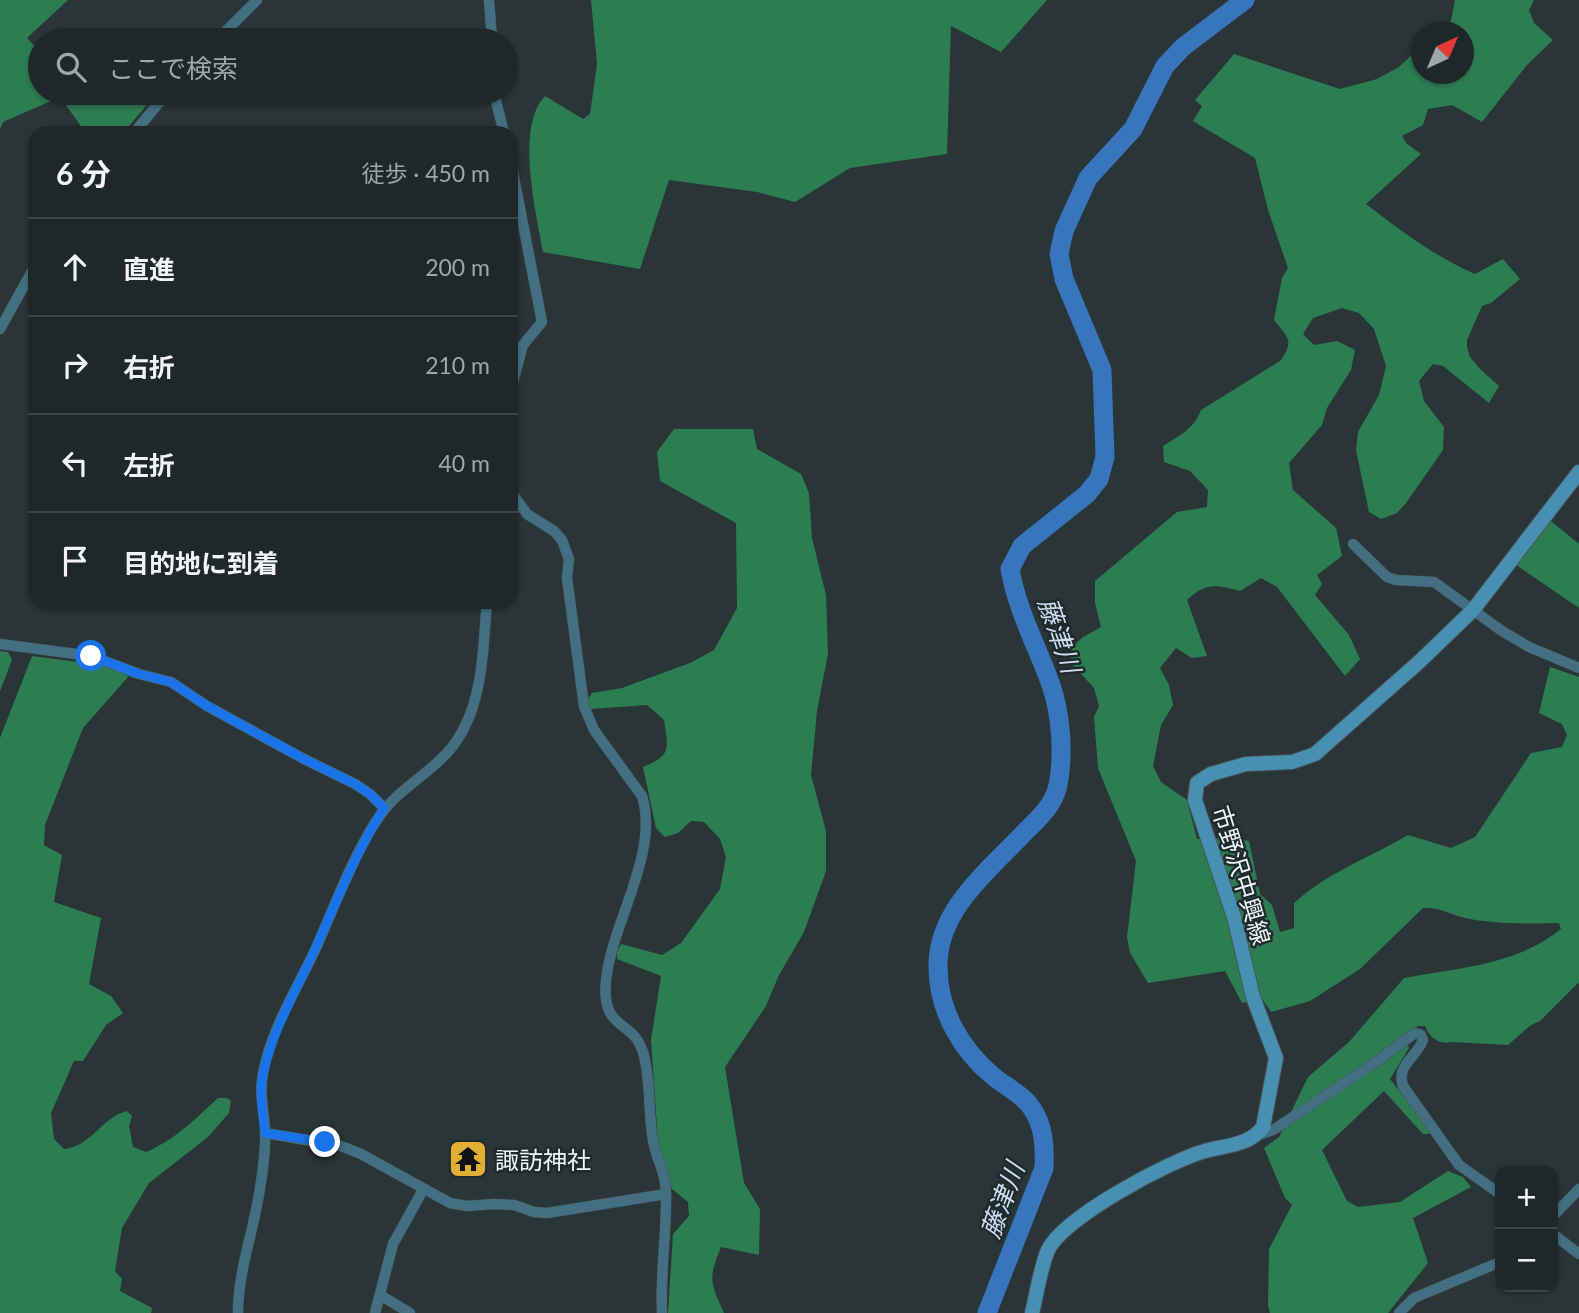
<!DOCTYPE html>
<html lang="ja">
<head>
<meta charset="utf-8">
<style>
	:root { --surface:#1f2828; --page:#273030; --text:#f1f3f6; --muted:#a1a6a8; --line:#3c4445 }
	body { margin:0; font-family:Lato,"Noto Sans JP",sans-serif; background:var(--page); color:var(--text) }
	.controls { position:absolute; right:21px; bottom:21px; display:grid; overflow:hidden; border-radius:14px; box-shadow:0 2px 5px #0004 }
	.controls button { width:63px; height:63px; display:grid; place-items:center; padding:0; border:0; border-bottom:2px solid var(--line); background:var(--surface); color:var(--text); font:35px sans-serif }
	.compass { position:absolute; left:1411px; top:21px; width:63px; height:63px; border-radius:50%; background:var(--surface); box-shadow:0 2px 5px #0004; rotate:44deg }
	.stop { position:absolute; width:21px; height:21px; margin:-16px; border:5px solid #1a73e8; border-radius:50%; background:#fff }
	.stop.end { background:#1a73e8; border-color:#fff; box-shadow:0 2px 7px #0008 }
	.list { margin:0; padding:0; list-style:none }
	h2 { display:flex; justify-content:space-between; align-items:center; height:91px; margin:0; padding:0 28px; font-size:30px }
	h2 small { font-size:23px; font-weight:400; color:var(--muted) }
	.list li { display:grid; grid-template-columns:46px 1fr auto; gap:21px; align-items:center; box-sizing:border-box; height:98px; padding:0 28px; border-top:2px solid var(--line) }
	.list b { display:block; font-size:26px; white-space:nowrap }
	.list em { font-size:23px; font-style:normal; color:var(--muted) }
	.icon { flex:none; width:38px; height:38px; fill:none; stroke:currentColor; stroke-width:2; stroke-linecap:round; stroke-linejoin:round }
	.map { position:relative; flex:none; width:1579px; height:1313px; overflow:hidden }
	.search { position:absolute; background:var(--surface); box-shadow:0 2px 5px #0004; left:28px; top:28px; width:490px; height:77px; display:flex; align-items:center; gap:18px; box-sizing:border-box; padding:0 24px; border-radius:38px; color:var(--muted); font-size:26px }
	.panel { position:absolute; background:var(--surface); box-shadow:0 2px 5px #0004; left:28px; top:126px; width:490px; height:483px; border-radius:21px }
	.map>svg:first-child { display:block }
</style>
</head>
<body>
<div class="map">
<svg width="1579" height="1313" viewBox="0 0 1579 1313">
	<rect width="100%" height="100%" fill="#293536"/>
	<g fill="#2d7d53">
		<polygon points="0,0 68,0 27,38 40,52 40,93 157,93 123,133 86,133 60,97 3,122 0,129"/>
		<path d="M 591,0 L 1047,0 L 1001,52 L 951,26 L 947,154 L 850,168 L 795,202 L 757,192 L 669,180 L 640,269 L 543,252 C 536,212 515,127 545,96 L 583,119 L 590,114 L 597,64 Z"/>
		<path d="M 1455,0 L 1534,0 L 1529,10 L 1534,23 L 1553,40 L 1527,65 L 1482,122 L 1452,105 L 1428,109 L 1423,125 L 1402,136 L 1406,143 L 1421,154 L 1366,204 C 1401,231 1434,256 1475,274 L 1503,259 L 1520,279 L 1491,303 L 1482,306 L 1467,340 L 1467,347 L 1470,357 L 1480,369 L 1499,386 L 1489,403 L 1443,366 L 1433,364 L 1419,381 L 1424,401 L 1444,427 L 1443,450 L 1406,503 L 1397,513 L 1381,519 L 1369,512 L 1356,450 L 1358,432 L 1379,395 L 1386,366 L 1374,329 L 1359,313 L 1342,308 L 1313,318 L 1303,334 L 1314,345 L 1337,341 L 1355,350 L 1351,370 L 1327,408 L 1322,425 L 1289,463 L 1293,490 L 1336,528 L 1342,556 L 1317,575 L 1322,584 L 1315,595 L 1349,635 L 1360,659 L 1345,676 L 1277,587 L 1261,578 L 1240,591 C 1215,585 1207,582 1187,600 L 1207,656 L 1192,658 L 1176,648 L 1160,668 L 1169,685 L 1173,705 L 1161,725 L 1153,766 L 1161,782 L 1187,800 L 1197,839 L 1230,838 L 1249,841 L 1260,894 L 1272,905 L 1280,932 L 1294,928 L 1294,903 C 1328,872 1369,858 1408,835 L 1451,848 L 1475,837 L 1531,753 L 1562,747 L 1567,735 L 1562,724 L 1539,713 L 1550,667 L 1579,677 L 1579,982 L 1540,1021 L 1531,1025 L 1508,1045 L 1452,1042 C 1439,1045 1430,1038 1425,1026 L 1418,1026 L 1404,1034 L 1409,1048 L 1390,1079 L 1429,1128 L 1429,1134 L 1423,1134 L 1384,1091 L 1322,1150 L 1347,1201 L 1358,1207 L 1400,1202 L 1448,1171 L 1463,1177 L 1471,1187 L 1413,1218 L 1428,1263 L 1388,1313 L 1270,1313 L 1268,1306 L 1269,1249 L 1292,1205 L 1285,1198 L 1264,1148 L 1279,1137 L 1308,1077 L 1349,1042 L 1404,978 C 1458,968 1517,965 1561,929 L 1559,923 C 1532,924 1491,924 1465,918 C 1448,914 1441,907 1423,908 L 1360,969 L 1310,1001 L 1271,1012 L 1262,999 L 1242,1003 L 1225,971 L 1148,983 L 1130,953 L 1127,937 L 1136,861 L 1098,768 L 1094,717 L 1099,706 L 1094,688 L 1071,663 L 1070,649 L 1083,637 L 1101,627 L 1095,603 L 1095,581 L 1177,512 L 1207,507 L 1208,490 L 1190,471 L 1164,462 L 1163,446 C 1179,436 1194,429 1201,410 L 1280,361 C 1295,340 1288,338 1274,320 L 1282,278 L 1288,268 L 1268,210 L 1255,158 L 1193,121 L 1202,106 L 1195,100 L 1234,54 L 1340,89 L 1377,79 L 1399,67 L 1421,46 L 1422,74 L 1464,74 L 1464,32 L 1439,31 L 1451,21 Z"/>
		<path d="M 674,429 L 753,429 L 757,449 L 801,474 L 809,493 L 812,538 L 826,595 L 828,654 L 817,711 L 811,775 L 826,831 L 826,871 L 804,932 L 779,975 L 766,1006 L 725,1067 L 744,1183 L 760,1209 L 759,1255 L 721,1247 C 708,1279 710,1282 724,1313 L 668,1313 L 673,1234 L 689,1216 L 688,1202 L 672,1189 L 658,1141 L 651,1040 L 661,976 L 617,959 L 617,952 L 621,944 L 662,955 L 681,943 L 720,889 L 726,857 L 720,839 L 704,822 L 691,821 L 678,833 L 665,837 L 656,828 L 643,767 C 672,755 668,749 664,720 L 647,705 L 590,709 L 588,699 L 592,693 L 622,688 L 690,663 L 714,650 L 737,608 L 736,523 L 660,481 L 657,452 Z"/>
		<polygon points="1551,521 1579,544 1579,608 1516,565"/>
		<polygon points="0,651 8,652 12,660 0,691"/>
		<path d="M 32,656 L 122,668 L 128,677 L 83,728 L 45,825 L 44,845 L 62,855 L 54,902 L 101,918 L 89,984 L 111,996 L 123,1013 L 106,1025 L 83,1061 L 74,1061 L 51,1113 L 54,1139 L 64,1149 C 92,1146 102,1117 127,1111 L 132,1116 L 129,1126 L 133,1147 L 146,1152 C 175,1140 195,1119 218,1098 L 227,1098 L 231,1101 L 229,1113 L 208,1137 L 149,1183 L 122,1228 L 115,1271 L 122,1279 L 120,1291 L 152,1308 L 151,1313 L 0,1313 L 0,738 Z"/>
	</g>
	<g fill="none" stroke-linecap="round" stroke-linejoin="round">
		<path stroke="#3875bc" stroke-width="19" d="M 987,1313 L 1044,1168 C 1045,1147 1044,1125 1031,1107 C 1023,1095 1005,1086 994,1077 C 961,1050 938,1010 938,967 C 937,910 989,870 1025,832 C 1039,818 1054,805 1058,785 C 1064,754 1061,714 1051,685 C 1037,646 1017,610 1010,569 L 1022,546 L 1087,494 L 1099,479 L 1105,457 L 1102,370 L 1064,279 L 1059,254 L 1064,231 L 1088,178 L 1133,129 L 1165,66 L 1183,47 L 1245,0"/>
		<g stroke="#485455" stroke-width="11">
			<g id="street">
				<polyline points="489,0 492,40"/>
				<polyline points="217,40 257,0"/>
				<polyline points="494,93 504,133"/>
				<polyline points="134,133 167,93"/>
				<polyline points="511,162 542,322 523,345 511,389"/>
				<polyline points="0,329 35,266"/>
				<path d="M 511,492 L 527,514 L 554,531 L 562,540 L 569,559 L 567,578 L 584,706 L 594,730 L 642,796 C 660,853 611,924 606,981 C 601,1034 635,1017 644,1056 C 651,1083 648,1113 653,1140 C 656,1159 665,1170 666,1191 C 667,1232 660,1272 662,1313"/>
				<polyline points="1353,544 1387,577 1396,580 1434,582 1502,631 1529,647 1579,668"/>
				<polyline points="0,644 91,656 139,674 171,682 207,706 304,759 355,784 370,794 384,808"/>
				<polyline points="265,1133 341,1146 361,1154 450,1203 467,1206 494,1204 514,1205 534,1212 547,1213 666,1194"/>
				<path d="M 1258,1135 L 1273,1130 L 1373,1064 L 1415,1033 L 1421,1035 L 1423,1040 C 1416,1058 1396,1065 1403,1086 L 1459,1165 L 1500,1194"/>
				<polyline points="1553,1216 1579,1189"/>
				<polyline points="1553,1234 1579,1254"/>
				<polyline points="380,1295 410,1313"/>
				<path d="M 238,1313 C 238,1270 254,1231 260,1188 C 263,1170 266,1149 265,1130 C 264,1110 259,1093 263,1073 C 272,1027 298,987 317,946 C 334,907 349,867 370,831 C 391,794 411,787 440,760 C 484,720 482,656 487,602"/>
				<polyline points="375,1313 393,1244 423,1190"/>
				<polyline points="1399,1313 1414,1298 1500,1262"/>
			</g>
		</g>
		<g stroke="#485455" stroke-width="16">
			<path id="secondary" d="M 1032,1313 C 1037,1293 1040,1269 1048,1250 C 1064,1217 1169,1161 1205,1151 C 1226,1145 1249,1146 1263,1127 L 1276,1058 L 1253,997 L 1234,917 L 1195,800 L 1197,783 L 1211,774 L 1246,764 L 1292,762 L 1315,754 L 1419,662 L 1473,610 L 1579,472"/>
		</g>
		<use href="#street" stroke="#446f83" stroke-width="10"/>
		<use href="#secondary" stroke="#4890b1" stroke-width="14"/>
	</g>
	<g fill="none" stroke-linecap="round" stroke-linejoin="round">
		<path stroke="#1a73e8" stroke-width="9" d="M 91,656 L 139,674 L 171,682 L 207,706 L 304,759 L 355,784 L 370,794 L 384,808 C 356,852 337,900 316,947 C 298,988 274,1026 264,1070 C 258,1091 263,1111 265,1133 L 325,1142"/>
	</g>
	<defs>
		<g id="temple-square" transform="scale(2.0125)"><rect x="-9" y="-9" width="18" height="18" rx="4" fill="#e2af34" stroke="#1f2a2c"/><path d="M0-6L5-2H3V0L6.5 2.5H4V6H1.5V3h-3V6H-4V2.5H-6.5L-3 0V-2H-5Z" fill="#111"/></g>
	</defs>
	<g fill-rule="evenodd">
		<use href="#temple-square" x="468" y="1159"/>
	</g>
	<g text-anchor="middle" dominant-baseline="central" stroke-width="5" stroke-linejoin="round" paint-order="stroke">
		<g font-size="24" fill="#ecf4f5" stroke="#1f2a2c">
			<text transform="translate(1242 875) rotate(73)">市野沢中興線</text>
		</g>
		<g font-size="24" fill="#ecf4f5" stroke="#1f2a2c" text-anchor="start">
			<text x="495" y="1159">諏訪神社</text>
		</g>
		<g font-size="26" font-style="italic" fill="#cedef1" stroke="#1f2a2c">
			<text transform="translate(1060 635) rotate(71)">藤津川</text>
			<text transform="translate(1002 1200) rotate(-70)">藤津川</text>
		</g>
	</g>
</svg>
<div class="controls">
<button>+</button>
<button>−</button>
</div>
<svg class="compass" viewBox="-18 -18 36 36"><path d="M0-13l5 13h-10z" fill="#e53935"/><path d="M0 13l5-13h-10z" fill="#a1a6a8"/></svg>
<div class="stop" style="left:91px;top:656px"></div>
<div class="stop end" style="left:325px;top:1142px"></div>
<div class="search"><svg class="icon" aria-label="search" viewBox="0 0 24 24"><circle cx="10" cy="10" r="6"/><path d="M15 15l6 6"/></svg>ここで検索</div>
<section class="panel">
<h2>6 分<small>徒歩 · 450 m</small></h2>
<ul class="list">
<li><svg class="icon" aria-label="ahead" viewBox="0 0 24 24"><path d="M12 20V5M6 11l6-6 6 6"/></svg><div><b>直進</b></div><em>200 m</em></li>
<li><svg class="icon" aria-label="right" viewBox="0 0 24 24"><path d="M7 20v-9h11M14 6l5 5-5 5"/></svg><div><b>右折</b></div><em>210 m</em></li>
<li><svg class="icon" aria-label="left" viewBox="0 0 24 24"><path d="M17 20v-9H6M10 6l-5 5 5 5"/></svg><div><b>左折</b></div><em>40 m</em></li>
<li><svg class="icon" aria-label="arrive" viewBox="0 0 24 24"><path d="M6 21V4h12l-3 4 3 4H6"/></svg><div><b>目的地に到着</b></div></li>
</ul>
</section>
</div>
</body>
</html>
